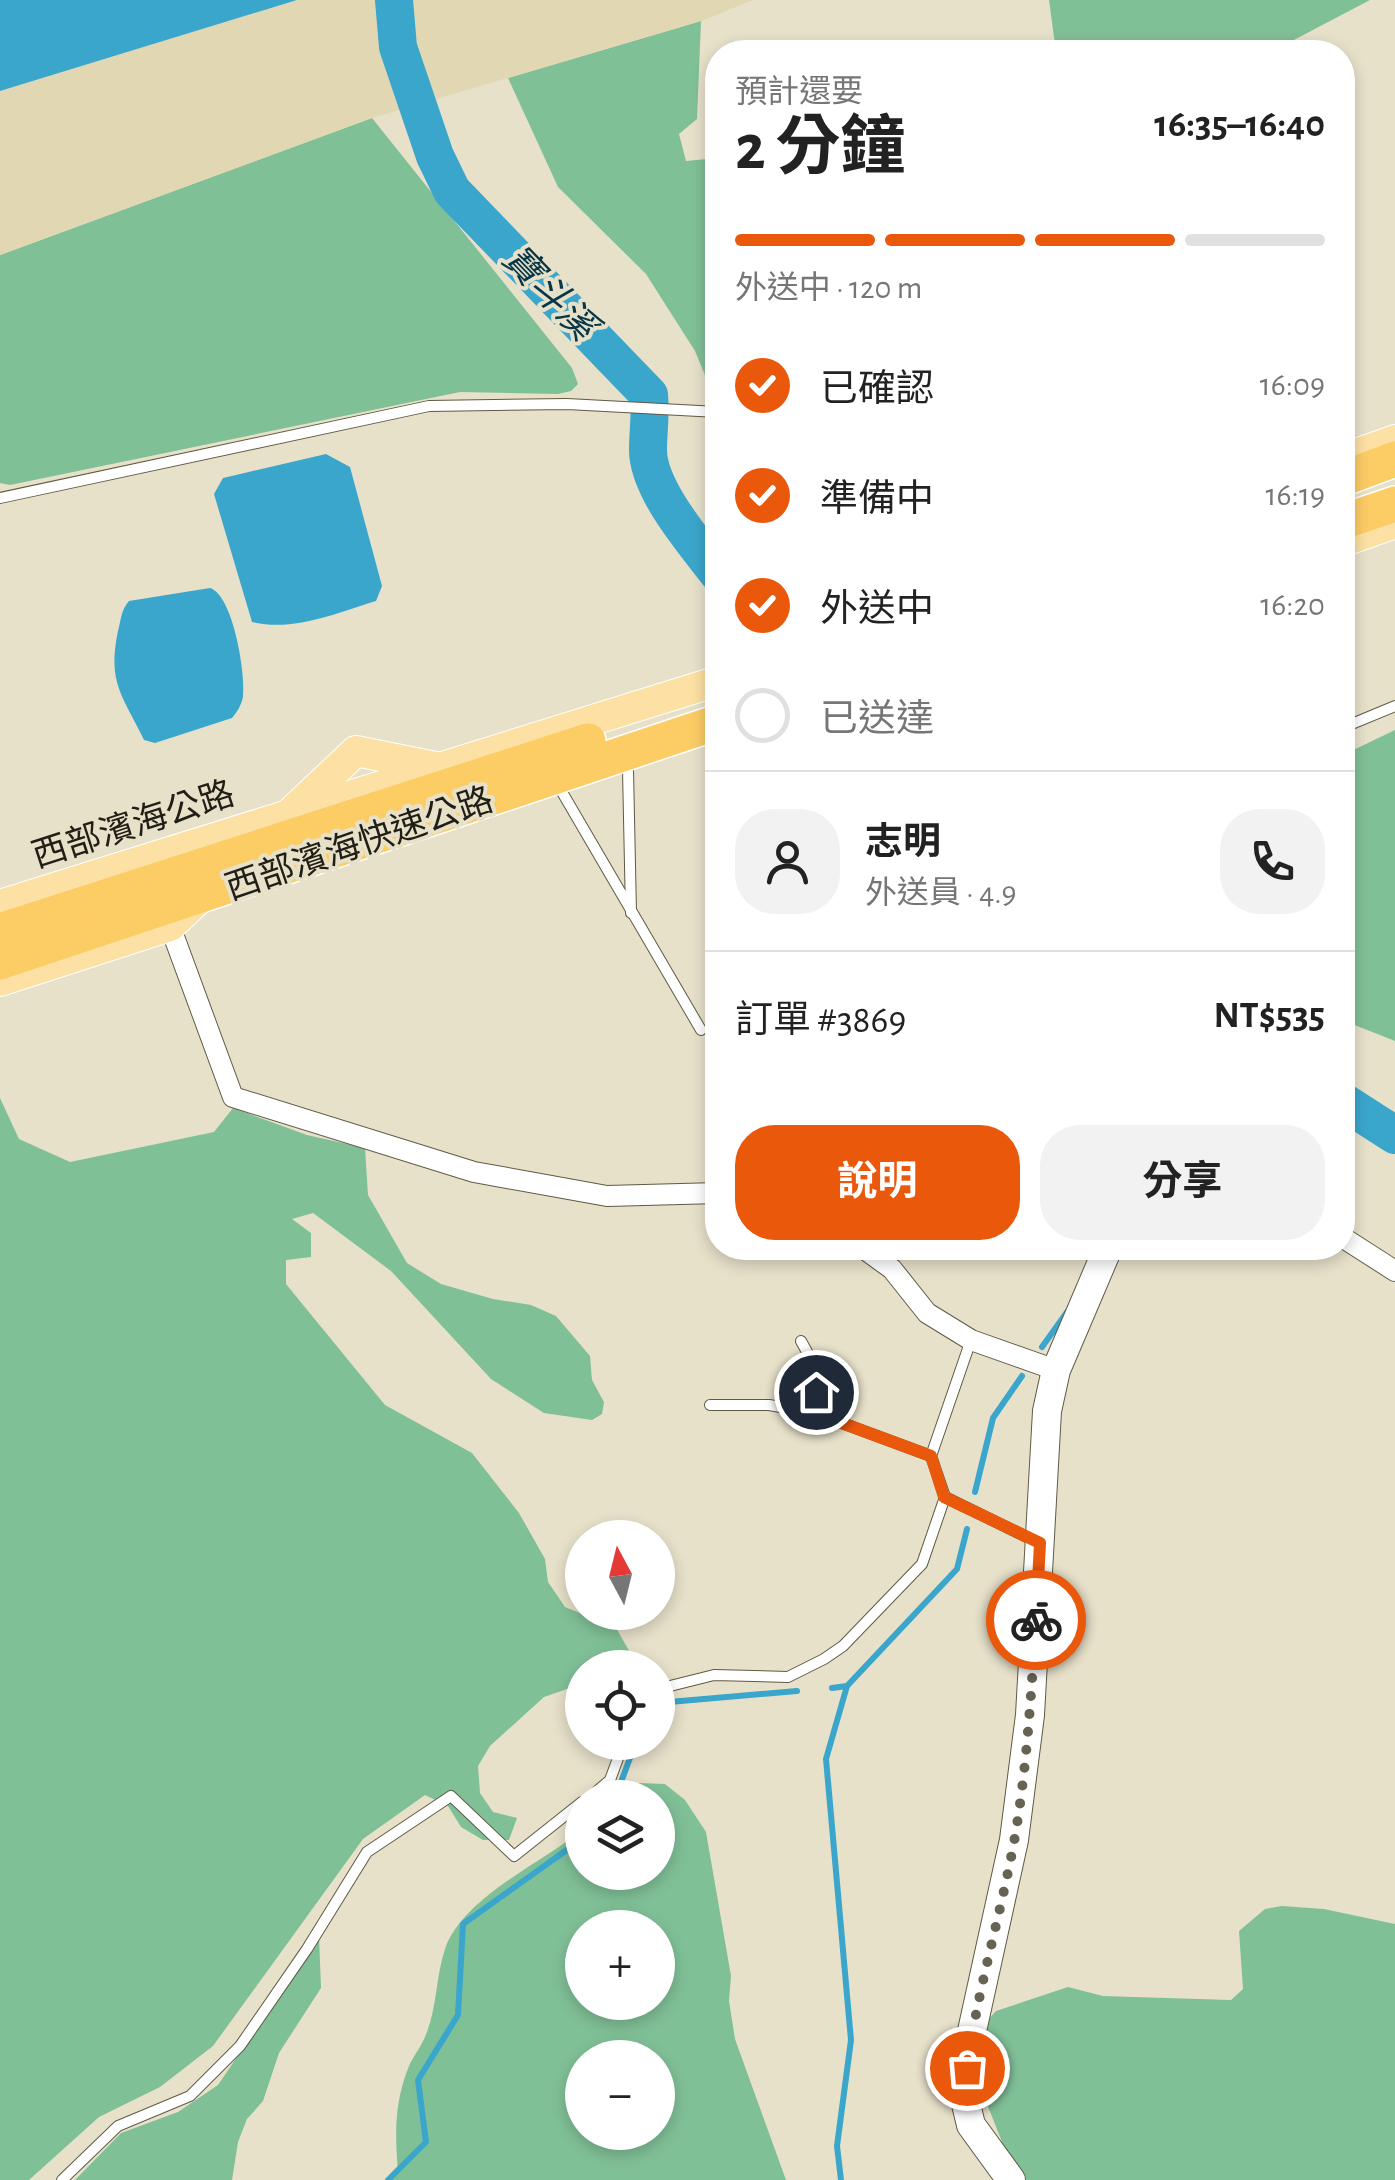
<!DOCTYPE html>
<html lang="zh-TW">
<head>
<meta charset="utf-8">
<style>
  :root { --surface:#fff; --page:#f2f2f2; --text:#222; --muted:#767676; --line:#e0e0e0; --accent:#ea580c }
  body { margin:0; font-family:"Alegreya Sans","Noto Sans TC",sans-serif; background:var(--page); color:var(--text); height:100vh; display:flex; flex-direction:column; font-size:38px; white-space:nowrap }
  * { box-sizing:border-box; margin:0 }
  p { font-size:32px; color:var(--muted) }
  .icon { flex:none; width:55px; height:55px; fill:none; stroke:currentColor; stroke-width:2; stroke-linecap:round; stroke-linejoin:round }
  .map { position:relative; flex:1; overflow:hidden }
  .sheet { position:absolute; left:705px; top:40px; width:650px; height:1220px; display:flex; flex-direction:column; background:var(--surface); border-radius:40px; box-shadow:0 5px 15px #0003 }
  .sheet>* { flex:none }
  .needle { width:65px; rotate:353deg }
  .controls { position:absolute; left:565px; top:1520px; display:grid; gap:20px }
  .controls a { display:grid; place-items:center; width:110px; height:110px; border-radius:50%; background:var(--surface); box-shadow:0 5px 15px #0003; font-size:50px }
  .pin { position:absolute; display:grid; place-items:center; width:85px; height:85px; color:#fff; margin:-42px; border:5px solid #fff; border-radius:50%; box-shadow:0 2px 10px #0007 }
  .courier { position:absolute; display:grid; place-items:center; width:100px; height:100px; margin:-50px; border:8px solid #ea580c; border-radius:50%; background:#fff; color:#222; box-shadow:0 2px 12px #0007 }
  .summary em { font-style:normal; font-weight:700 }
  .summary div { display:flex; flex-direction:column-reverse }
  .summary { display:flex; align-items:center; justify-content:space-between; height:170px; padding:0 30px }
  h1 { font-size:65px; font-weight:700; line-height:75px }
  .bar { display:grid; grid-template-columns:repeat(4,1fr); gap:15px 10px; align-content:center; height:120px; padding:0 30px }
  .bar i { height:12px; border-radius:8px; background:var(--line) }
  .bar .active { background:var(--accent) }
  .bar p { grid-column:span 4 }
  .line { display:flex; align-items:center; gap:25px; padding:0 30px; border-top:2px solid var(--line) }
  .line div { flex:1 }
  .round { display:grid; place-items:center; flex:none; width:105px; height:105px; border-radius:40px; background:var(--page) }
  ol { padding:0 30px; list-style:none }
  li { display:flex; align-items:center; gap:30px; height:110px }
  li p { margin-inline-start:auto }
  li .icon { padding:10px; border-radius:50%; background:var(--accent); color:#fff; stroke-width:4 }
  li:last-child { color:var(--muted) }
  li i { width:55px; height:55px; border:5px solid var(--line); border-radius:50% }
  .button { display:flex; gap:20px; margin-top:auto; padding:20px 30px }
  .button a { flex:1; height:115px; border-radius:40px; background:var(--accent); color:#fff; font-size:40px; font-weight:700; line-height:115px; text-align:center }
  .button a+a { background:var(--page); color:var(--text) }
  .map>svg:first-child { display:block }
  .green { fill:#80c097; fill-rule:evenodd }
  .sand { fill:#e1d8b3 }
  .water { fill:#3ba6cc }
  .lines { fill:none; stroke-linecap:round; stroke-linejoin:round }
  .stream { stroke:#3ba6cc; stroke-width:6 }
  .river { stroke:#3ba6cc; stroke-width:38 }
  .lane-casing { stroke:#5f5a46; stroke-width:12 }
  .street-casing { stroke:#5f5a46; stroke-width:22 }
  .secondary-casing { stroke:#5f5a46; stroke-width:30 }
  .primary-casing { stroke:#fff; stroke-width:32 }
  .highway-casing { stroke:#fff; stroke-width:38 }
  .lane { stroke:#fff; stroke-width:10 }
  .street { stroke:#fff; stroke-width:20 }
  .secondary { stroke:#fff; stroke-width:28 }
  .primary { stroke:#fde0a3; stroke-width:30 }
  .highway { stroke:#fccc65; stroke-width:35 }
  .done { stroke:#666254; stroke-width:10; stroke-dasharray:0 18 }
  .route { stroke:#ea580c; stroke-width:12 }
  .labels { text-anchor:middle; stroke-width:8; stroke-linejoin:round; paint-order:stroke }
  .street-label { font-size:35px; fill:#201e15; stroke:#e7e1ca }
  .water-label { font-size:38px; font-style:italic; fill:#063647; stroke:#e7e1ca }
</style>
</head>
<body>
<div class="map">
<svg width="1395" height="2180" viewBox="0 0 1395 2180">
  <rect width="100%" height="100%" fill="#e7e1ca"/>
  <g class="green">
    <polygon points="1049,0 1370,0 1271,52 1056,52"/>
    <polygon points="701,21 697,119 679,134 686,161 717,158 717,404 695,351 646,274 558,187 508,78"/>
    <polygon points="372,118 572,368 578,384 571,391 558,394 460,392 10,485 0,483 0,255"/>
    <polygon points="1395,730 1395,1041 1342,1020 1343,755"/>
    <polygon points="0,1098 19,1139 70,1162 214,1132 233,1108 307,1135 365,1148 368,1195 407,1263 441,1284 493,1299 531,1305 556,1316 590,1356 592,1380 604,1402 602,1414 592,1420 544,1413 491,1379 391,1271 313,1213 292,1219 311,1233 311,1257 286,1260 286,1284 385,1405 472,1453 519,1513 545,1559 548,1582 565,1607 616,1628 631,1654 628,1667 582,1668 582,1698 567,1689 544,1697 490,1746 478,1766 480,1793 493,1812 517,1818 509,1840 483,1840 461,1827 448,1806 425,1795 363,1839 213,2046 160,2087 99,2117 29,2180 0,2180"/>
    <path d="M639,1783L665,1784L685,1800L706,1832L731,1976L729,2001L735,2039L786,2180H391L398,2172C395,2134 394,2103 409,2066C414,2055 423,2044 427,2032C437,2006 436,1976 445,1949C463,1897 542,1863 582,1830V1872H658V1798L621,1797ZM582,1928H658V2002H582ZM582,2058H658V2132H582Z"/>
    <polygon points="1282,1906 1324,1909 1395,1924 1395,2180 1020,2180 1015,2175 976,2076 984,2024 996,2011 1068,1987 1103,1996 1231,2000 1243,1989 1239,1931 1265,1909"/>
    <polygon points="319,1936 321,1988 279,2053 263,2101 247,2119 238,2142 232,2180 75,2180 121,2133 178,2112 218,2085"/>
  </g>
  <polygon class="sand" points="297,0 753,0 701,21 372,118 0,255 0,91"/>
  <g class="water">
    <polygon points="0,0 297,0 0,91"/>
    <path d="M326,454L350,467L382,586L376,601C337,613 293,632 252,622L214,494L223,478Z"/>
    <path d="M210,588C233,595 246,674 243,697C241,706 237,712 232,718L155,743L144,740C123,696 107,683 118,631C121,620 121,610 129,601Z"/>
  </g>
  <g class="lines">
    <g class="stream">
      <polyline points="1042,1347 1067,1312"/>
      <polyline points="975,1492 993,1418 1022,1376"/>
      <polyline points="832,1688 847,1686"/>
      <polyline points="658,1703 797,1691"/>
      <polyline points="615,1798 636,1742"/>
      <polyline points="388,2180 426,2142 418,2080 458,2015 463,1924 582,1839"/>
      <polyline points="841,2180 837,2146 851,2040 826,1759 847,1686 957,1569 967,1529"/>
    </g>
    <g class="river">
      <path d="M394,0L398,47L435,156L452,191L649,395C651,414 648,431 648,450C648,489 694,542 718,573"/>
      <polyline points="1342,1101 1395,1135"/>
    </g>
    <g class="lane-casing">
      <g id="lane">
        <polyline points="0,498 429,406 567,404 718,412"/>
        <polyline points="1342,728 1395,706"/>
        <polyline points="628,770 631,913"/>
        <polyline points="562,792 701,1030"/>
        <polyline points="971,1340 931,1456 945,1497 1039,1543"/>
        <polyline points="801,1341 818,1372 815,1413 931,1456"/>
        <polyline points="710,1405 769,1405 815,1413"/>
        <polyline points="658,1692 662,1688 714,1675 788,1677 824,1659 843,1646 922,1564 945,1497"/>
        <polyline points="589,1798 610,1780 624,1742"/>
        <polyline points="62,2180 118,2126 190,2096 240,2046 307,1949 367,1852 451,1796 514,1856 582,1802"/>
      </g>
    </g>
    <g class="street-casing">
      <g id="street">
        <polyline points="170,926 233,1097 474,1172 607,1196 718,1193"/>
        <polyline points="1342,1237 1395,1271"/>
        <polyline points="863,1248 892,1269 927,1313 971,1340 1056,1370"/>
      </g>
    </g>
    <g class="secondary-casing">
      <polyline id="secondary" points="1011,2180 971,2125 965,2100 972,2031 1014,1840 1030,1715 1047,1411 1056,1370 1108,1248"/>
    </g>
    <g class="primary-casing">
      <g id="primary">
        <polyline points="1342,459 1395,440"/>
        <polyline points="1342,542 1395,523"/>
        <polyline points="252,849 356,751 485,777"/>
        <polyline points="0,905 718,681"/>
        <polyline points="0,981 170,926 204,894"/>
      </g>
    </g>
    <g class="highway-casing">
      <g id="highway">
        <polyline points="1342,479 1395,459"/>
        <polyline points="1342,522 1395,504"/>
        <polyline points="0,931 588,741"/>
        <polyline points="0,962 718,722"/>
      </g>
    </g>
    <use href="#lane" class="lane"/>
    <use href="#street" class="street"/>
    <use href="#secondary" class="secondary"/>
    <use href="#primary" class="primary"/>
    <use href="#highway" class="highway"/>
  </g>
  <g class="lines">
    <path class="done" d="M967,2068C977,1992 1000,1918 1014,1842C1027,1769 1031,1694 1036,1620"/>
    <polyline class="route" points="816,1392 815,1413 931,1456 944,1497 1040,1543 1036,1620"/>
  </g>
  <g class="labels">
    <g class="street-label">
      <text transform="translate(133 824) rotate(-18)" y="12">西部濱海公路</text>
      <text transform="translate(359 843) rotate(-19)" y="12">西部濱海快速公路</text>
    </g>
    <g class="water-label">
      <text transform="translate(550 292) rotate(46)" y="13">寶斗溪</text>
    </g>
  </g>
</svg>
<div class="controls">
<a><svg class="needle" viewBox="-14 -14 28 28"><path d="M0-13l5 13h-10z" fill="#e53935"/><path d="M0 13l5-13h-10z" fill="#767676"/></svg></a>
<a><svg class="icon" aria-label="locate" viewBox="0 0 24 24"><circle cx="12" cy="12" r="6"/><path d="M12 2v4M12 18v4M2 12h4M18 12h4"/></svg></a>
<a><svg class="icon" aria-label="layers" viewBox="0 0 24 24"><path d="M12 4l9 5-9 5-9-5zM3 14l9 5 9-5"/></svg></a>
<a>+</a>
<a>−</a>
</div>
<div class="pin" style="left:967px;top:2068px;background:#ea580c"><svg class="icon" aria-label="bag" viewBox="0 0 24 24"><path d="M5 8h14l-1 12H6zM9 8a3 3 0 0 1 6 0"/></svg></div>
<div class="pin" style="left:816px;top:1392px;background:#1f2937"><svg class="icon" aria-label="home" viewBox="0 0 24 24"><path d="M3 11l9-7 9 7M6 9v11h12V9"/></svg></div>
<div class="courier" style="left:1036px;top:1620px"><svg class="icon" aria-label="bike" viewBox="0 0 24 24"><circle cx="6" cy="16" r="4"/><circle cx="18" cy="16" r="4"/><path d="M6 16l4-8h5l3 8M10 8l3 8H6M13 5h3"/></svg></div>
<section class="sheet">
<div class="summary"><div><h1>2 分鐘</h1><p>預計還要</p></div><em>16:35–16:40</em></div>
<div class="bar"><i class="active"></i><i class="active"></i><i class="active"></i><i></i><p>外送中 · 120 m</p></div>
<ol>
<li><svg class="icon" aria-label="check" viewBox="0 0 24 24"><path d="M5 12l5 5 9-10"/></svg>已確認<p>16:09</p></li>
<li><svg class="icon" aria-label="check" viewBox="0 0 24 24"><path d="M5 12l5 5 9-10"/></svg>準備中<p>16:19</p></li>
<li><svg class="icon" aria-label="check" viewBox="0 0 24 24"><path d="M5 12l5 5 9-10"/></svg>外送中<p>16:20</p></li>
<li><i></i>已送達</li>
</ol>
<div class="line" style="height:180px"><a class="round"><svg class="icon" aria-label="person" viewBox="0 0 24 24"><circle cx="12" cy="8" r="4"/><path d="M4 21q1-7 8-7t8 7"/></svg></a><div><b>志明</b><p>外送員 · 4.9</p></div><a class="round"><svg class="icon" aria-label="phone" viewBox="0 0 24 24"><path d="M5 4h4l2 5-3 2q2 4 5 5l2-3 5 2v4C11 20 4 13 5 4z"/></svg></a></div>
<div class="line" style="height:130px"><div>訂單 #3869</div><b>NT$535</b></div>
<div class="button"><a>說明</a><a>分享</a></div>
</section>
</div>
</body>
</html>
